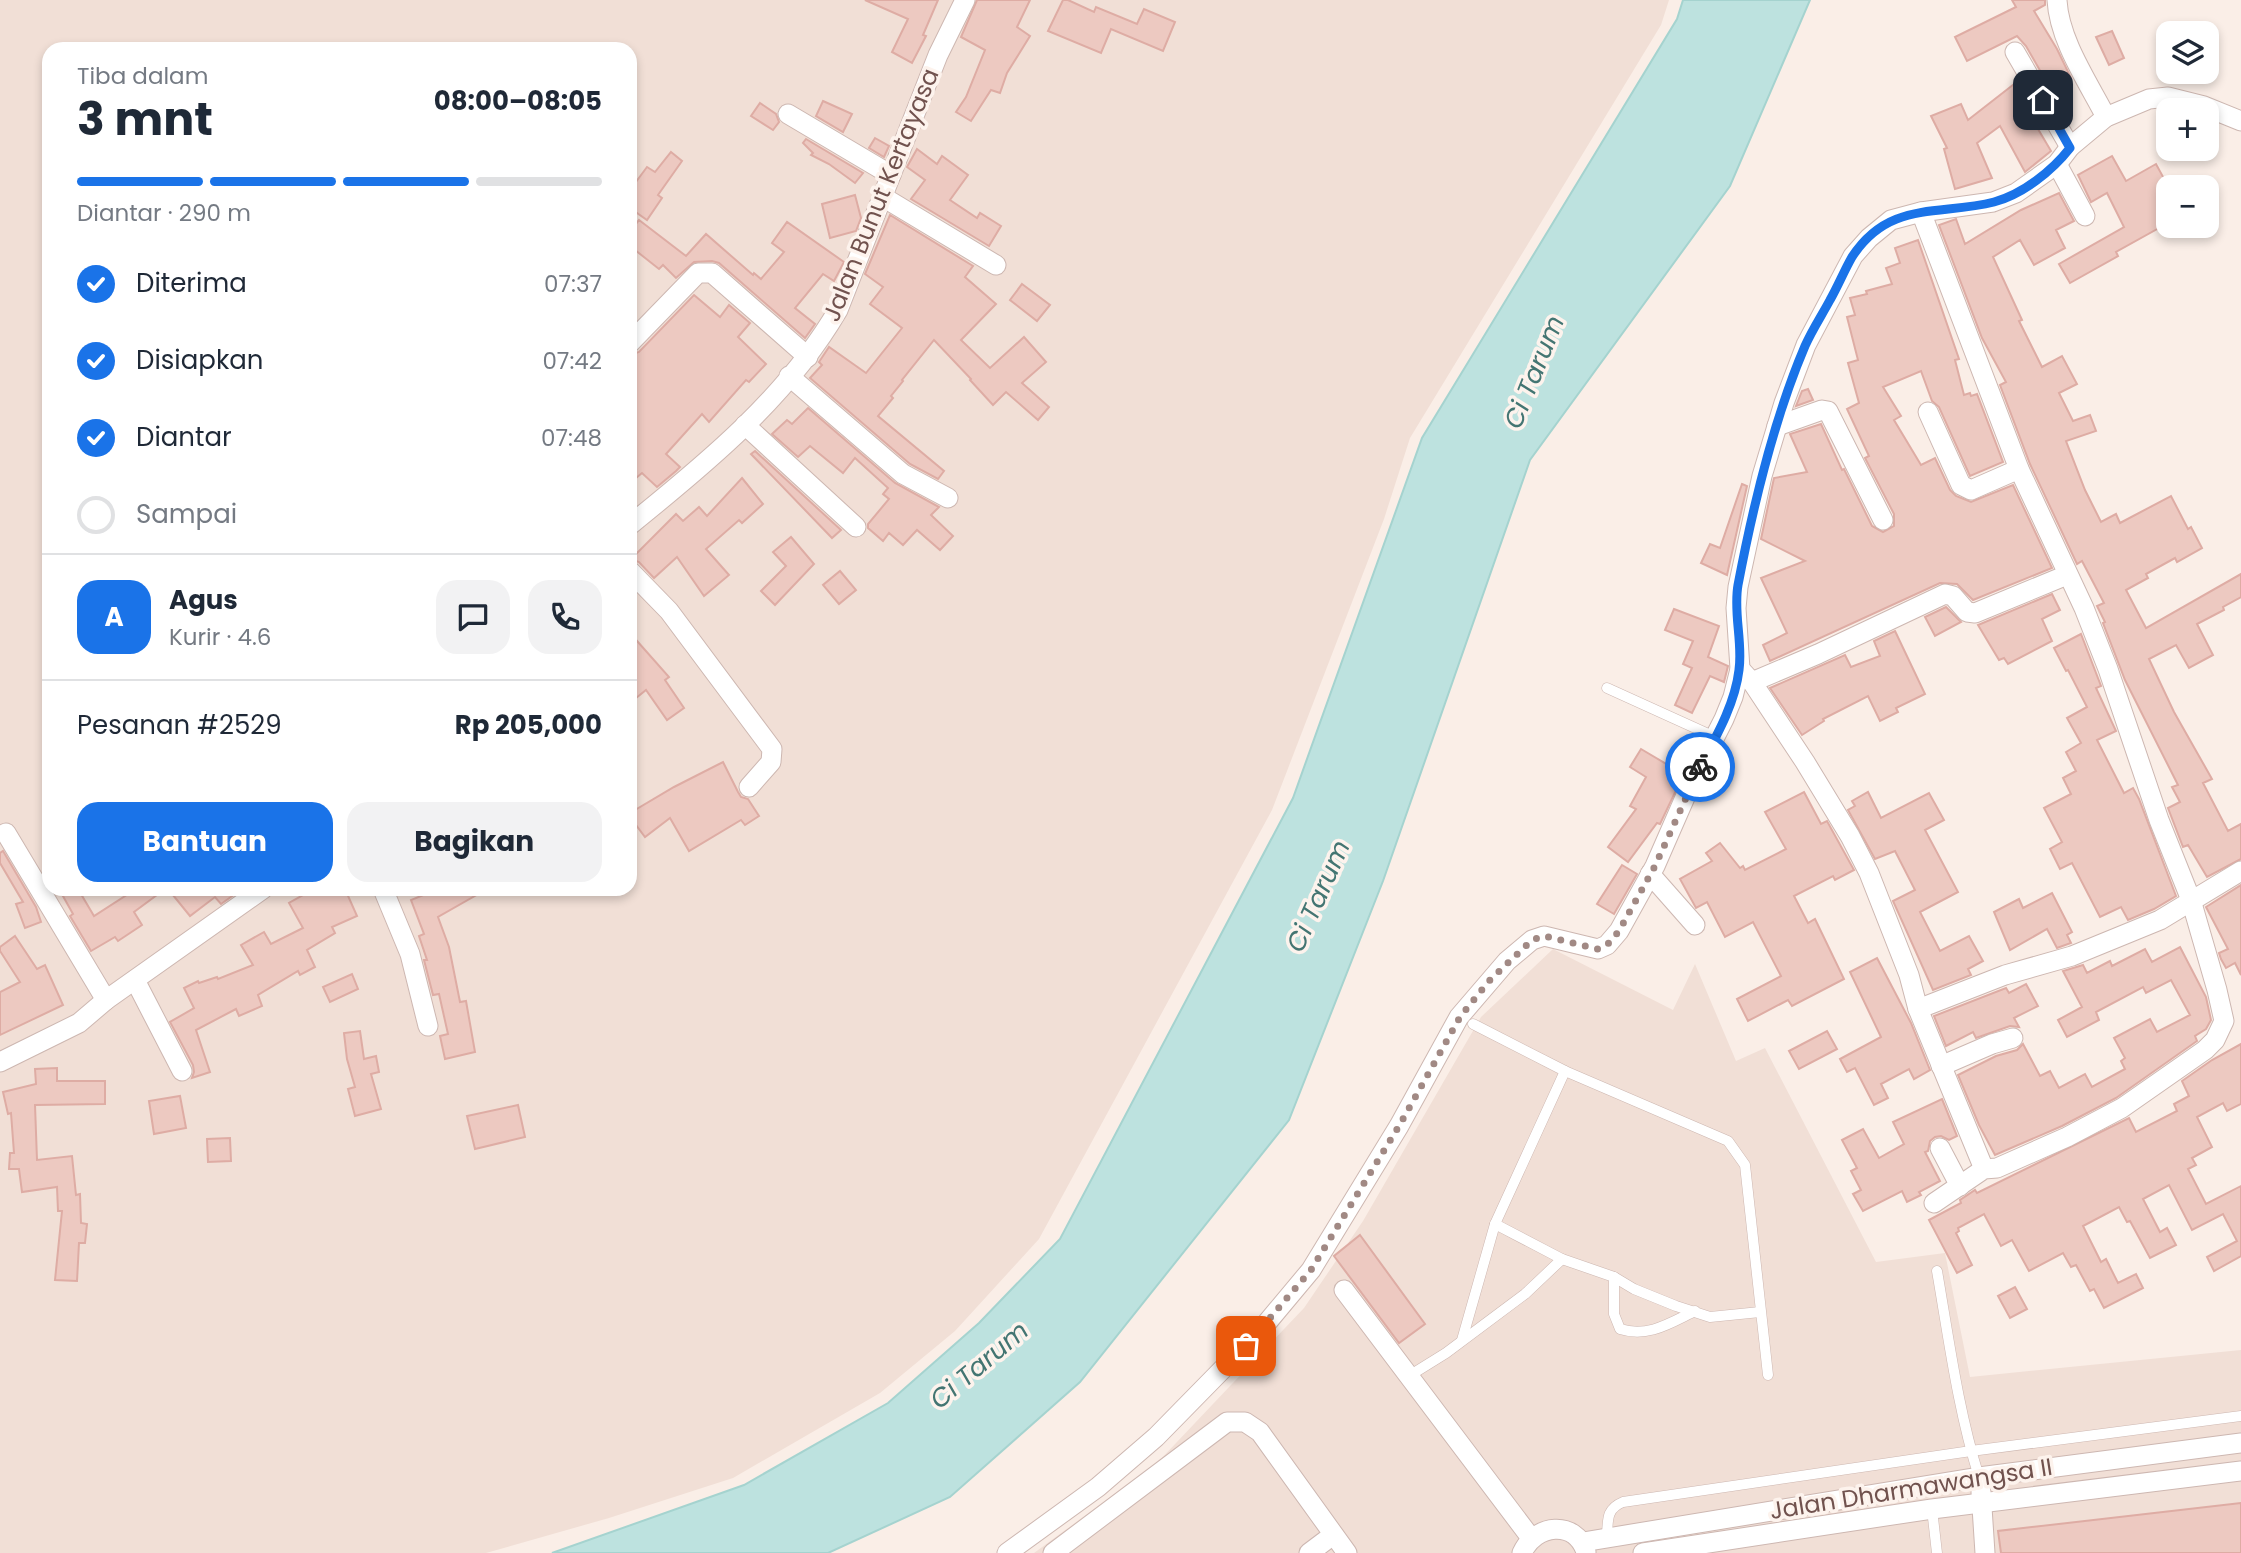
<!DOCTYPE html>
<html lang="id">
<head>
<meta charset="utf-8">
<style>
  :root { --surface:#fff; --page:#f2f2f3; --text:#1f2937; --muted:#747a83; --line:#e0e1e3; --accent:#1a73e8 }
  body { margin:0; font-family:Poppins,sans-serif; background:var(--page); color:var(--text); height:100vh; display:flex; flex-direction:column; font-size:26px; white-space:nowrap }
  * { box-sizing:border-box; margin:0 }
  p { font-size:23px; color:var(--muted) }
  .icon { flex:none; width:38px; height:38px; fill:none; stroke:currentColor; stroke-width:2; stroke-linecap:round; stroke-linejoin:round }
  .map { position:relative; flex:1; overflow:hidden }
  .side { position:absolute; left:42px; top:42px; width:595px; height:854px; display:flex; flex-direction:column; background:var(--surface); border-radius:21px; box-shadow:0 4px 10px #0003 }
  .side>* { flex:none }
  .controls { position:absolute; left:2156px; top:21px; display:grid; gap:14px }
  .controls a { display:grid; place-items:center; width:63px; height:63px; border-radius:14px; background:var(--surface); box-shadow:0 4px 10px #0003; font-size:35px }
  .pin { position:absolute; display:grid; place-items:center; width:60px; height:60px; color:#fff; margin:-30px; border-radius:14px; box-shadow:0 4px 10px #0006 }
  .courier { position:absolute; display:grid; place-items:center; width:70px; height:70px; margin:-35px; border:5px solid #1a73e8; border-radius:50%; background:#fff; color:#222; box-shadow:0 2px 9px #0007 }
  .overview em { font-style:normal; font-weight:700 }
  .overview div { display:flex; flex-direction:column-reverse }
  .overview { display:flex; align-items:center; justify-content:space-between; height:119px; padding:0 35px }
  h1 { font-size:46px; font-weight:700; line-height:52px }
  .bar { display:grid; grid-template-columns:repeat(4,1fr); gap:10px 7px; align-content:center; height:84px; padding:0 35px }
  .bar i { height:9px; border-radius:5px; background:var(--line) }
  .bar .active { background:var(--accent) }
  .bar p { grid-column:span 4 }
  .line { display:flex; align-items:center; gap:18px; padding:0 35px; border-top:2px solid var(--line) }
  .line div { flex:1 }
  .round { display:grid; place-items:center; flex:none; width:74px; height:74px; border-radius:21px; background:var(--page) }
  ol { padding:0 35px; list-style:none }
  li { display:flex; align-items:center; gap:21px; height:77px }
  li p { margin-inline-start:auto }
  li .icon { padding:7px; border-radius:50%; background:var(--accent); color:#fff; stroke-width:4 }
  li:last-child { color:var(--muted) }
  li i { width:38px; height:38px; border:4px solid var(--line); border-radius:50% }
  .button { display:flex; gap:14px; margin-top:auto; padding:14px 35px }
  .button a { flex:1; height:80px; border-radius:21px; background:var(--accent); color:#fff; font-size:28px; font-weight:700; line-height:80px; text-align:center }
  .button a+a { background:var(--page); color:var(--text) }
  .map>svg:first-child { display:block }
  .residential { fill:#f1dfd6; fill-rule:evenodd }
  .water { fill:#bde2df; stroke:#a5d3cf; stroke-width:2 }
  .building { fill:#edc9c1; stroke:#deaca4; stroke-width:2 }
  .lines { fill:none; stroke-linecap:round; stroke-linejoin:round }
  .lane-casing { stroke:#cdb7b1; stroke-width:11 }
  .street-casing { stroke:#cdb7b1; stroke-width:21 }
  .lane { stroke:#fff; stroke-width:10 }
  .street { stroke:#fff; stroke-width:19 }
  .done { stroke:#a18984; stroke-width:7; stroke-dasharray:0 12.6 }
  .route { stroke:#1a73e8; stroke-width:9 }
  .labels { text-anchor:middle; stroke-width:7; stroke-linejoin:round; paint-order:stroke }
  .street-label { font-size:24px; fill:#71524e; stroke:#fdf3ed }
  .water-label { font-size:26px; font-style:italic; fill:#437572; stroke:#fdf3ed }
</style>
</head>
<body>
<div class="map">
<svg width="2241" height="1553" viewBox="0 0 2241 1553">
  <rect width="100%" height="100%" fill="#faeee7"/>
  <g class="residential">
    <path d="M0,0H1669L1661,25L1410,438L1384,519L1272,810L1039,1239L955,1331L880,1393L733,1478L609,1518L486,1553H0ZM49,49H630V889H49Z"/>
    <polygon points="1553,949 1673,1010 1695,964 1736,1061 1765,1048 1876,1262 1945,1253 1970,1377 2241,1350 2241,1553 1034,1553 1158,1462 1304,1308 1363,1221 1481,1017"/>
  </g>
  <polygon class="water" points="1683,0 1810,0 1730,186 1530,460 1383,881 1289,1120 1080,1382 950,1497 828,1553 552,1553 744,1485 888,1403 979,1323 1060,1239 1293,798 1422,438 1677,19"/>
  <g class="building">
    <polygon points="865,0 938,0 923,35 926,36 912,63 892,52 908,19"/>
    <polygon points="977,0 1030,0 1017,27 1030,36 1007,73 1000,93 991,90 971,121 956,112 966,97 985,50 961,37"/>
    <polygon points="1063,0 1068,0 1094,12 1096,7 1137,24 1144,9 1175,22 1163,51 1111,29 1101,53 1048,31"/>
    <polygon points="2012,0 2045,0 2045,5 2034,11 2057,49 2071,78 2050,88 2026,46 2017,36 1967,61 1955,37 2016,7"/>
    <polygon points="2112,31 2124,58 2109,65 2096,37"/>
    <polygon points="2018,81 2043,125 2038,129 2051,151 2025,172 2000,126 1977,143 1992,178 1955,189 1944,149 1947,148 1931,116 1961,104 1968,120"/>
    <polygon points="823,101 852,114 843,132 816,116"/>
    <polygon points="760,103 776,114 779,122 773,130 751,116"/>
    <polygon points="875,138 889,146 884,157 869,148"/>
    <polygon points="806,139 863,173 855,183 829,164 811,155 813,153 803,143"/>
    <polygon points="917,149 937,164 942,156 968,175 950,200 977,218 980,213 1001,226 989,246 911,199 925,180 907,167"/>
    <polygon points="671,152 682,161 658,195 662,198 647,220 630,208 630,190 647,167 655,172"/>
    <polygon points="2112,156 2126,181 2156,164 2168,186 2168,223 2116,252 2118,256 2070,283 2059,264 2124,227 2107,193 2091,202 2078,175"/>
    <polygon points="2059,193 2074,221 2056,230 2065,248 2034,265 2020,240 1993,257 2022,320 2019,321 2042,367 2062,356 2077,384 2059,393 2073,421 2090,415 2096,431 2066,441 2085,490 2101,522 2116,514 2120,523 2171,496 2188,529 2191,527 2202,548 2177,562 2175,558 2146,574 2148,578 2126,590 2146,628 2241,574 2241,597 2223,607 2224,610 2197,624 2213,655 2189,668 2176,645 2149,659 2174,712 2212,779 2203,783 2228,831 2241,824 2241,859 2207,877 2188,845 2183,847 2168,808 2180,802 2172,787 2178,785 2125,680 2103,623 2105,622 2097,606 2104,603 2082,561 2077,564 2030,464 2000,385 2006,382 1982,338 1939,225 1956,219 1965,244 2021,210"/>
    <polygon points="855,195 861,218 856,231 830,238 822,204"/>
    <polygon points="890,215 973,266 965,277 996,304 961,340 990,368 1024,337 1046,362 1022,383 1049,407 1038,420 1006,392 993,405 970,380 971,379 934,340 902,380 903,381 891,396 893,398 878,416 944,471 938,479 910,464 810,378 822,365 819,362 829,347 866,373 902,328 870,304 883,287 865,274"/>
    <polygon points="639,220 686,256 706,234 753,275 754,273 761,279 784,252 772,243 787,222 844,262 834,281 823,274 795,308 815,324 805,338 719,263 712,261 694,262 676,278 663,265 659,269 630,246 630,231"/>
    <polygon points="1918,240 1959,359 1955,360 1964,395 1970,393 1971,396 1977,394 2003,462 1970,476 1939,407 1932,401 1921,371 1883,387 1901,416 1894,420 1921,465 1935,458 1950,490 1956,496 1971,502 2013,485 2052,568 1973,600 1957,584 1940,583 1770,661 1763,645 1787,633 1761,578 1805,561 1761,539 1774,478 1807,472 1790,434 1821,424 1842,470 1844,469 1872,526 1883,532 1894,526 1894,514 1865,458 1869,456 1847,409 1859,403 1848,363 1858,360 1847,317 1855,315 1850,298 1867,294 1866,291 1892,284 1886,268 1900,263 1895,248"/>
    <polygon points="1022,284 1050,305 1037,321 1010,300"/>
    <polygon points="694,295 720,317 729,305 750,323 738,337 766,364 749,382 746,380 709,422 702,414 666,454 680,467 676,471 657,487 642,473 630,483 630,355 639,352"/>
    <polygon points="1808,389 1813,400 1796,406 1802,391"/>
    <polygon points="808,408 895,483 939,507 931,515 953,536 940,550 917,530 903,545 889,533 883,541 868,528 868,524 889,499 883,494 888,488 855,458 843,473 810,446 798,457 772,434 787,420 792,424"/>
    <polygon points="755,451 841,530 832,538 751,454"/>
    <polygon points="742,478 763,504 742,523 739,520 706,549 729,575 704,596 677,557 654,578 639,562 631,559 676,514 683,521 699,507 707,516"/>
    <polygon points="1742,484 1747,486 1727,575 1701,563 1710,544 1720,548"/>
    <polygon points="791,537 814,564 775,605 761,591 786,566 773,552"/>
    <polygon points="840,571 856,590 839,604 823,585"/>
    <polygon points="2052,594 2060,610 2042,619 2052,641 2008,664 2004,658 1999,660 1978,625"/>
    <polygon points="1946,607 1961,622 1935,636 1925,617"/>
    <polygon points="1674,609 1719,626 1708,657 1728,666 1724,682 1710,676 1692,713 1675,705 1692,668 1683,664 1693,641 1665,630"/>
    <polygon points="1895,631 1925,694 1896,708 1898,712 1880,721 1868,696 1823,719 1824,721 1802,735 1770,688 1845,655 1851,667 1880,656 1874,641"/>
    <polygon points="630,633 669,677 665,680 684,708 667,720 646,690 630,703"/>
    <polygon points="2081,634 2101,686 2096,688 2116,731 2097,740 2124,793 2133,788 2139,799 2176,896 2154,909 2128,920 2121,907 2100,917 2072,863 2060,869 2050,849 2062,842 2044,808 2071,794 2063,778 2076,771 2066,752 2081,743 2067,718 2087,707 2068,670 2066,671 2054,648"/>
    <polygon points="1687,737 1698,744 1660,824 1657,823 1628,862 1608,847 1636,809 1630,806 1646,777 1630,767 1641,749 1668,765"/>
    <polygon points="723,762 738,792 741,797 748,799 759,816 745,825 741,820 689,851 670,818 645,837 630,817 630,813 674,787"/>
    <polygon points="1804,792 1821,824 1827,821 1854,870 1835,880 1833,876 1794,896 1808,923 1815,919 1844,979 1792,1006 1788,1000 1748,1021 1737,999 1781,976 1753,922 1725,937 1707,902 1696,908 1680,879 1712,861 1706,853 1720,843 1740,868 1743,866 1745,870 1786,849 1765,812"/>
    <polygon points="1868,792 1881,818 1929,793 1944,820 1925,830 1958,892 1920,912 1940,951 1969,936 1983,961 1968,969 1971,975 1933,990 1893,901 1915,890 1895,851 1875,859 1848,810 1855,806 1852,801"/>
    <polygon points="3,851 36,907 41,922 25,928 16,904 23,902 0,863 0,853"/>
    <polygon points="1622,865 1637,874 1614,914 1597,904"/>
    <polygon points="2241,885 2241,975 2235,963 2226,968 2221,959 2219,953 2228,949 2206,907"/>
    <polygon points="59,889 78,889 94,916 136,889 165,889 134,912 142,925 118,941 115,937 91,951 70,916 73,914"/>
    <polygon points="168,889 242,889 221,904 215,897 190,916"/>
    <polygon points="314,889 345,889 357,916 332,927 335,933 307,950 315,967 300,975 298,971 258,995 262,1006 239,1016 236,1009 196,1030 210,1072 192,1078 194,1072 193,1065 170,1022 194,1008 184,988 198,981 199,983 217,977 218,979 253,965 241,945 264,932 271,944 303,928 289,903"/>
    <polygon points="438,889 487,889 438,917 449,947 460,1002 466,1001 475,1052 445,1059 440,1036 448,1034 439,994 433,995 424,960 427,960 419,936 424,934 411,900"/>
    <polygon points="2052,893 2072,932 2067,935 2071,943 2057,948 2047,929 2010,950 1994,912 2019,899 2023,908"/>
    <polygon points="15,936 37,969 45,965 63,1005 0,1035 0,992 20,982 0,951 0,947"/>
    <polygon points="2180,947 2206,997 2211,1020 2206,1029 2195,1036 2197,1041 2116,1098 2062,1126 1995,1155 1979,1125 1958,1075 1996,1056 2017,1050 2023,1044 2040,1076 2050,1071 2059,1088 2085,1074 2092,1087 2125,1069 2121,1061 2125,1058 2114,1038 2150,1019 2157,1032 2190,1015 2171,980 2146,993 2143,987 2096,1012 2099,1020 2067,1037 2058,1020 2082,1007 2063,971 2083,965 2087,973 2110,961 2112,966 2145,949 2152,962"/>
    <polygon points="1877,958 1911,1023 1930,1070 1914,1079 1909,1069 1881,1084 1888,1098 1874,1105 1855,1068 1847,1072 1840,1059 1881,1037 1850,972"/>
    <polygon points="352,974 358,989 330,1002 323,987"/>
    <polygon points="2026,984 2038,1006 2014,1018 2019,1027 2010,1026 1976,1038 1973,1032 1946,1046 1934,1016 2006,988 2009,993"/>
    <polygon points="360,1031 364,1059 376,1056 379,1072 371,1074 381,1109 355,1116 348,1089 355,1087 347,1059 344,1033"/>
    <polygon points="1827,1031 1837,1049 1799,1069 1789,1051"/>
    <polygon points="2241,1044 2241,1104 2227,1111 2223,1103 2197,1117 2212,1147 2192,1158 2196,1165 2188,1169 2206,1204 2241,1186 2241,1256 2214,1271 2207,1257 2237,1241 2223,1214 2192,1230 2169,1185 2143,1199 2160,1232 2167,1228 2176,1245 2150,1258 2130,1221 2127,1222 2119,1207 2083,1226 2101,1262 2106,1259 2118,1283 2136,1274 2143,1288 2104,1308 2094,1289 2090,1291 2076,1265 2071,1267 2063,1253 2029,1271 2012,1240 2001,1246 1984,1214 1958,1228 1959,1231 1956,1233 1972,1265 1957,1273 1929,1220 1961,1203 1960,1200 1975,1190 1977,1193 2129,1118 2136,1132 2177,1111 2174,1104 2189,1096 2182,1081 2212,1060"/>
    <polygon points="57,1068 57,1081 105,1081 105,1104 35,1105 37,1160 72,1156 76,1195 80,1194 81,1223 87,1224 85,1243 79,1243 77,1281 55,1280 62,1211 58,1211 57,1187 22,1192 19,1169 9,1169 10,1153 14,1153 11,1113 8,1114 3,1092 36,1084 35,1069"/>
    <polygon points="180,1096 186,1128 154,1134 149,1101"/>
    <polygon points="1942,1099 1957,1136 1949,1140 1941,1136 1935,1137 1930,1141 1928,1151 1925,1152 1940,1181 1919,1192 1921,1195 1907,1202 1902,1191 1863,1211 1853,1194 1861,1190 1851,1171 1857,1168 1842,1140 1863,1129 1879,1158 1904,1144 1893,1122"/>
    <polygon points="518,1105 525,1137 475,1149 467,1116"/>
    <polygon points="230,1138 231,1161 208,1162 207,1139"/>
    <polygon points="1360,1235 1425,1324 1399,1343 1334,1256"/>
    <polygon points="2015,1287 2027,1309 2010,1318 1998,1296"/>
    <polygon points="2241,1503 2241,1553 2001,1553 1998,1531"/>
  </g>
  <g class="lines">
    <g class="lane-casing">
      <g id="lane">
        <polyline points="1607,688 1715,737"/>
        <polyline points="1473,1024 1565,1071 1728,1141 1745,1165 1768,1375"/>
        <polyline points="1495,1224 1562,1259 1614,1277 1634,1289 1676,1306 1710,1317 1760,1312"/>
        <path d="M1937,1271C1949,1340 1958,1410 1979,1477"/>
        <path d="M1614,1277V1314L1620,1329C1648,1338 1670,1323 1695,1311"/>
        <polyline points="1462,1340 1495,1224 1565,1071"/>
        <polyline points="1409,1376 1446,1353 1525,1294 1562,1259"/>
        <polyline points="1932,1509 1937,1553"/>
        <path d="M1607,1536C1608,1520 1606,1509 1623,1502L1971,1451L2241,1416"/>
      </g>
    </g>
    <g class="street-casing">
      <g id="street">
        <path d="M2057,0C2059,40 2088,82 2106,117"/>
        <polyline points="2015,52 2070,147"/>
        <polyline points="788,114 891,175"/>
        <polyline points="2057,164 2085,216"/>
        <polyline points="883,197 996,265"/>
        <polyline points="1921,212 2019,469 2084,608 2108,669 2159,820 2191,900 2217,990 2224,1021 2215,1040 2205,1050 2122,1108 2067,1137 1997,1168 1984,1169 1934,1203"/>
        <polyline points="630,343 698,273 712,273 808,357"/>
        <polyline points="789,376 903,474 948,498"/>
        <polyline points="1928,412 1961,485 1971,490 2019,469"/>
        <polyline points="745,425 856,527"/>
        <polyline points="1777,426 1822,410 1828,411 1883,520"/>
        <path d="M630,525C707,463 788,396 838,310L938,55L965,0"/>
        <polyline points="630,571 669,611 772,749 771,762 749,787"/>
        <polyline points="1740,669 1752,682 1805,762 1850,836 1869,873 1909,975 1918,1009 1984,1169"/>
        <polyline points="1752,682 1818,654 1945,594 1953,596 1967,612 1975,613 2067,575"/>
        <polyline points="6,833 106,1000"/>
        <polyline points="1650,874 1695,925"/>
        <polyline points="383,889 410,954 428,1026"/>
        <polyline points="135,980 182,1071"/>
        <polyline points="1918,1009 2005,975 2072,956 2160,920 2241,871"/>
        <polyline points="0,1062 79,1023 106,1000 263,889"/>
        <polyline points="1941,1066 1992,1044 2013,1038"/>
        <polyline points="1940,1148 1960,1186"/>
        <polyline points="1344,1290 1531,1538"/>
        <polyline points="1981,1492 1985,1553"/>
        <polyline points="1583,1542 1979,1477 2241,1443"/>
        <polyline points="1007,1553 1098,1487 1156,1437 1260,1331 1311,1270 1399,1126 1459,1017 1507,961 1532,940 1544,936 1598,949 1607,945 1619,931 1655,866 1690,786 1724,719 1733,697 1740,669 1736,608 1738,587 1762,476 1784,403 1806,345 1853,256 1869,238 1891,220 1921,212 1993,202 2016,193 2057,164 2070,147 2106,117 2149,99 2168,97 2204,106 2241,121"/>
        <polyline points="1053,1553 1227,1422 1245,1422 1260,1432 1347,1553"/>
        <polyline points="1309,1553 1333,1535"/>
        <path d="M1522,1553C1535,1524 1575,1519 1586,1552"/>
        <polyline points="1643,1553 1932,1509 2241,1471"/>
      </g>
    </g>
    <use href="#lane" class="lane"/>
    <use href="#street" class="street"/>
  </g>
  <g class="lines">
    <polyline class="done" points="1246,1346 1311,1270 1399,1126 1460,1017 1489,981 1532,940 1544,936 1598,949 1607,945 1619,931 1655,866 1700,767"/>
    <path class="route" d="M1700,767C1716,737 1735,704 1739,670C1743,642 1733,613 1738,585C1753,506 1773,421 1805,346C1812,330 1822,315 1830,300C1838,286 1844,271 1852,257C1889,200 1939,216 1994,202C2023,194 2052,171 2070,148L2043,100"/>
  </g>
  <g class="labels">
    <g class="street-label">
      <text transform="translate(881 195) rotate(-68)" y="8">Jalan Bunut Kertayasa</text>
      <text transform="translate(1911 1489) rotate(-9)" y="8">Jalan Dharmawangsa II</text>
    </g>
    <g class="water-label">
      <text transform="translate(1534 372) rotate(-68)" y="9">Ci Tarum</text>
      <text transform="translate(1318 896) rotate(-66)" y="9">Ci Tarum</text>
      <text transform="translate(979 1365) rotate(-40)" y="9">Ci Tarum</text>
    </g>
  </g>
</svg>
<div class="controls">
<a><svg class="icon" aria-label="layers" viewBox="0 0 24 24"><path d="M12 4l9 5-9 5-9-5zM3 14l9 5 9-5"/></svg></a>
<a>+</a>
<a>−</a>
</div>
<div class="pin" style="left:1246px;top:1346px;background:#ea580c"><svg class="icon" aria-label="bag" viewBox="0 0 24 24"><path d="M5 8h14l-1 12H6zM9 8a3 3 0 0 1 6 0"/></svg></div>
<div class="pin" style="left:2043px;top:100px;background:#1f2937"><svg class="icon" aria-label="home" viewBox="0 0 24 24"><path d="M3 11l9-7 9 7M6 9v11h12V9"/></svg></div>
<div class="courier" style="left:1700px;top:767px"><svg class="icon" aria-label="bike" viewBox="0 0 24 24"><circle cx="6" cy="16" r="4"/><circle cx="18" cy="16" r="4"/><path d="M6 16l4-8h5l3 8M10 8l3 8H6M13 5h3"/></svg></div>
<section class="side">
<div class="overview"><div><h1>3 mnt</h1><p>Tiba dalam</p></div><em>08:00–08:05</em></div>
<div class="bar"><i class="active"></i><i class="active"></i><i class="active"></i><i></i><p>Diantar · 290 m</p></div>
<ol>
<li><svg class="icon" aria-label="check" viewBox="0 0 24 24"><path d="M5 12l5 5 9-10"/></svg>Diterima<p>07:37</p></li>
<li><svg class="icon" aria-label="check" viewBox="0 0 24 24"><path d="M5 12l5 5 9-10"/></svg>Disiapkan<p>07:42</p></li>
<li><svg class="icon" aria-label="check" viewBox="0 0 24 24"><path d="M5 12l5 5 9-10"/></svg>Diantar<p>07:48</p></li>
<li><i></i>Sampai</li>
</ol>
<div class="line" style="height:126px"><b class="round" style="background:var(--accent);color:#fff">A</b><div><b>Agus</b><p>Kurir · 4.6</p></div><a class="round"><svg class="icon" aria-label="chat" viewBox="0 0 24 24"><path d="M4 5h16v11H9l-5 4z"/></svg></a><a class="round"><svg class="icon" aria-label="phone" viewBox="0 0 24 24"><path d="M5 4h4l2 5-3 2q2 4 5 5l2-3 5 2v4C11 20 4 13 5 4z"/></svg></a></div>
<div class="line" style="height:91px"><div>Pesanan #2529</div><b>Rp 205,000</b></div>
<div class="button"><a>Bantuan</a><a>Bagikan</a></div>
</section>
</div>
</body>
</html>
